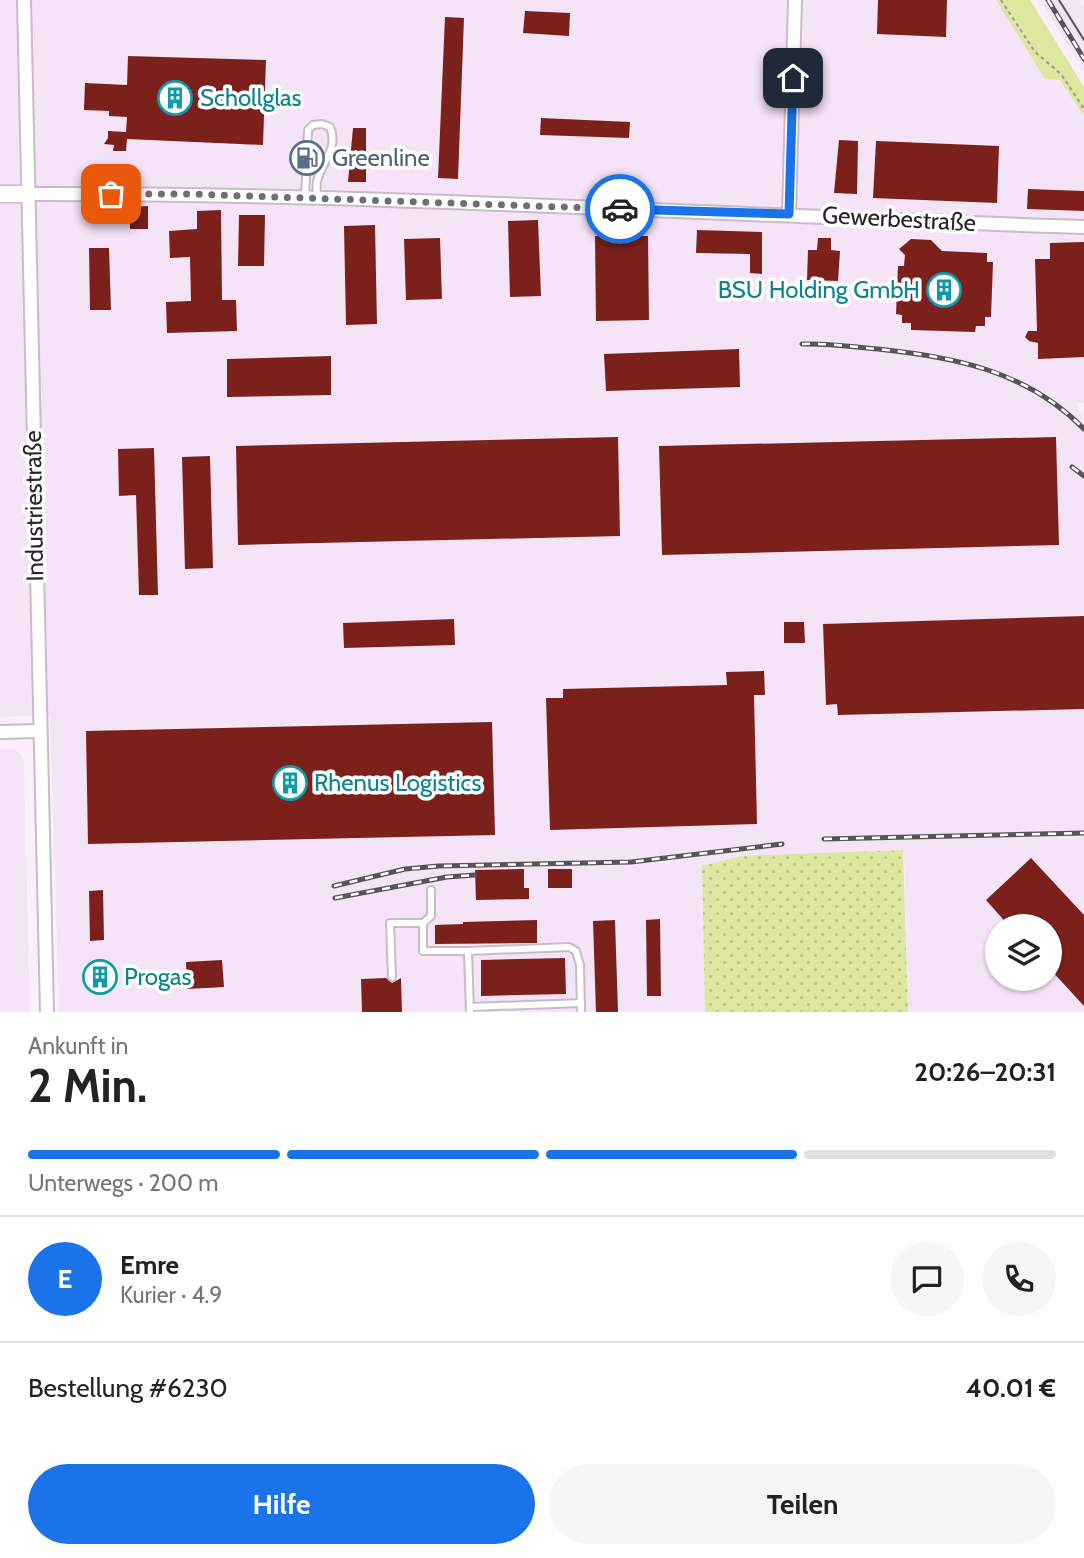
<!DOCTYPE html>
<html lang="de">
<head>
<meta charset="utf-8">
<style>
  :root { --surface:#fff; --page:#f6f6f6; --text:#222; --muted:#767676; --line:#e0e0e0; --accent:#1a73e8 }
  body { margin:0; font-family:Cabin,sans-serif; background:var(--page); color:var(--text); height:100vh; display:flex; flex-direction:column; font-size:26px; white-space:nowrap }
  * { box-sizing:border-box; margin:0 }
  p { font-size:23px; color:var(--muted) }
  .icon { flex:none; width:38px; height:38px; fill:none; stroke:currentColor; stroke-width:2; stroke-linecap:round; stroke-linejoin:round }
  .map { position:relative; height:1012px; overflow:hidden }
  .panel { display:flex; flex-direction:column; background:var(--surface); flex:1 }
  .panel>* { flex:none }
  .tools { position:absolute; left:985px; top:914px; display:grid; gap:14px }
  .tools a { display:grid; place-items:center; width:77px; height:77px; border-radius:50%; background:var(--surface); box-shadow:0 2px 5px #0004; font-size:35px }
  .pin { position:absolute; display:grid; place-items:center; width:60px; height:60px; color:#fff; margin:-30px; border-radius:14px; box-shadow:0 4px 10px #0006 }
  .courier { position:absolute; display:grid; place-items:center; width:70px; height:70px; margin:-35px; border:5px solid #1a73e8; border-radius:50%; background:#fff; color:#222; box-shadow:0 2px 9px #0007 }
  .head em { font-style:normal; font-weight:700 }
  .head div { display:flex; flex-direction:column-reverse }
  .head { display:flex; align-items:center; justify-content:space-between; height:119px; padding:0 28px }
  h1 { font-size:46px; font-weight:700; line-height:52px }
  .bar { display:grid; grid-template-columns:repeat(4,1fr); gap:10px 7px; align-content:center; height:84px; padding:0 28px }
  .bar i { height:9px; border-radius:5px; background:var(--line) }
  .bar .on { background:var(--accent) }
  .bar p { grid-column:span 4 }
  .line { display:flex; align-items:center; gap:18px; padding:0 28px; border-top:2px solid var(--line) }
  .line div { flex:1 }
  .round { display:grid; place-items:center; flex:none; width:74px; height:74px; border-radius:37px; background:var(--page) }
  .primary-button { display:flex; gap:14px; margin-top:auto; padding:14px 28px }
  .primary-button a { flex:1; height:80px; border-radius:42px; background:var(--accent); color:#fff; font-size:28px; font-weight:700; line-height:80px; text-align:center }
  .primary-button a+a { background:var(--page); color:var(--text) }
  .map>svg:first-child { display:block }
  .built { fill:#f5e3f7; fill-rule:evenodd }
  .grass { fill:url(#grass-dots) }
  .green { fill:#dde79f }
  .building { fill:#7b201b }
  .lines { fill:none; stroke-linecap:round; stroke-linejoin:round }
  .service-casing { stroke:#c8bcc9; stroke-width:10 }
  .minor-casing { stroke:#c8bcc9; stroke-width:16 }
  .tertiary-casing { stroke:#c8bcc9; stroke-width:19 }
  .path { stroke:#9f96a0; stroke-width:2; stroke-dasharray:3.5 3.5; stroke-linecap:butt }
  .service { stroke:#fff; stroke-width:6 }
  .minor { stroke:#fff; stroke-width:12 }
  .tertiary { stroke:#fff; stroke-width:16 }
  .tram { stroke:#595259; stroke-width:2 }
  .rail-casing { stroke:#595259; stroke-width:5 }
  .rail { stroke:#fff; stroke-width:2.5; stroke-dasharray:8; stroke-linecap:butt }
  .done { stroke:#736c74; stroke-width:7; stroke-dasharray:0 12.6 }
  .route { stroke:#1a73e8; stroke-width:9 }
  .labels { text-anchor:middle; stroke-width:7; stroke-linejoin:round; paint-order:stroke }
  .culture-label { font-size:24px; fill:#0d838f; stroke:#fff; text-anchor:start }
  .service-label { font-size:24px; fill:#4e5e75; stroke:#fff; text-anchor:start }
  .street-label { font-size:24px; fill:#2a252a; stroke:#fff }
</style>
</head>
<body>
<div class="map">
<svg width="1084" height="1012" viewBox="0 0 1084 1012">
  <defs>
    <pattern id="grass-dots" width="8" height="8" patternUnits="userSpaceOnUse" patternTransform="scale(1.75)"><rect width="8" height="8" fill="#dde79f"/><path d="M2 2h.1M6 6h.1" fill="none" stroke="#bec689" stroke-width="1.8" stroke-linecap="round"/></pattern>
  </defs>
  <rect width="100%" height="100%" fill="#fbeffd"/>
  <g class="built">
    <path d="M0,0H996L1060,80L1084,116V403H1076L1084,420V1012H908L904,855L702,866L705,1012H59L50,716L0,717ZM998,926H1050V978H998Z"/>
    <polygon points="1040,0 1079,0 1084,7 1084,71"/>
    <polygon points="13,749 21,754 24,764 30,1012 0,1012 0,750"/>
  </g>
  <polygon class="grass" points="903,850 908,1012 705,1012 702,866 742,856"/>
  <polygon class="green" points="996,0 1030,0 1084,87 1084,116 1060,80 1045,79"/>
  <g class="building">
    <polygon points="878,0 947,0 946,37 877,34"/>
    <polygon points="525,11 570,13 569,36 523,33"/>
    <polygon points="445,17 464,18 458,179 438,178"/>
    <polygon points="128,56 266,60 263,145 127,139 126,151 113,151 114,145 104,144 108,138 108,131 126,132 127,117 109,116 109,111 84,110 85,83 127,85"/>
    <polygon points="541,118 630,122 629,138 540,135"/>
    <polygon points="353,128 366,128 366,182 348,182"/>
    <polygon points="839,140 858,141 857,194 834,193"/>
    <polygon points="876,141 999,146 997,203 873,198"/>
    <polygon points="1028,189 1084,191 1084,211 1027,209"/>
    <polygon points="148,206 148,229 130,229 129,207"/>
    <polygon points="221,210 222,300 236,300 237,331 167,333 166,302 191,301 190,257 170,258 169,231 197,229 197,211"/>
    <polygon points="239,215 265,215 264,266 238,266"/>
    <polygon points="538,220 541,296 510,297 508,221"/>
    <polygon points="375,225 377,324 346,325 344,226"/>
    <polygon points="697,230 762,232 762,274 750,273 750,254 696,253"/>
    <polygon points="595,236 648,236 649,320 596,321"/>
    <polygon points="440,238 442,299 406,300 404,239"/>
    <polygon points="818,238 831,238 831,250 840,251 838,281 807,280 808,250 817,250"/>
    <polygon points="911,239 931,240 942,251 987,253 987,262 993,262 991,317 985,317 985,326 976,326 975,332 911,330 911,323 902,323 902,315 896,314 898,266 904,266 905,255 899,249"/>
    <polygon points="1084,242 1084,357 1038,359 1038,343 1029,341 1025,337 1028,331 1037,331 1035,259 1050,259 1050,243"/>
    <polygon points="89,248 109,248 111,310 90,310"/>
    <polygon points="739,349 740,387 606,391 604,354"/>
    <polygon points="331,356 331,395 227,397 227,359"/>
    <polygon points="618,437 620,536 238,545 236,446"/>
    <polygon points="1056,437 1059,545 662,555 659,446"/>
    <polygon points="154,448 158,595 139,595 136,495 119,496 118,449"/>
    <polygon points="210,456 213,568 185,569 182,457"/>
    <polygon points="1084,616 1084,709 838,715 837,704 826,705 823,624"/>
    <polygon points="454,619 455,645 344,648 343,623"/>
    <polygon points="784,622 804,622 805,643 784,643"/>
    <polygon points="764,671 765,695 754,695 757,824 550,830 546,698 563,698 563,689 727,685 726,672"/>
    <polygon points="492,722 495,835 88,844 86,731"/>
    <polygon points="1031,858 1084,915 1084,1006 1050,969 1050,926 1009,926 986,900"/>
    <polygon points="524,869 524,888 529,888 529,899 476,900 475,870"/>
    <rect x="548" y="869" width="24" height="19"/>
    <polygon points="103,890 104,940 90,941 89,891"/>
    <polygon points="660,919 661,996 647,996 646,920"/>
    <polygon points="537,920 537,943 435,944 435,925 463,924 463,922"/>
    <polygon points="615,920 618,1012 596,1012 593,921"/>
    <polygon points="565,958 566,994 481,996 481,960"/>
    <polygon points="222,960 224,987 187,989 186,962"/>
    <polygon points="109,963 110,990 92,991 91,964"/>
    <polygon points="386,978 392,983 401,978 402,1012 362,1012 361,979"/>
  </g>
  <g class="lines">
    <g class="service-casing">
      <g id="service">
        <path d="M305,198L308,130L313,125L322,124L330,127C339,149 322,161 317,181C316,186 317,193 317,199"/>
        <polyline points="431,890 431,916 423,923 423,951 468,951"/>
        <polyline points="392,977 390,923 423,923"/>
        <polyline points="470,1007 581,1003"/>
        <polyline points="470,1012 468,951 569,947 576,951 580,965 581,1012"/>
      </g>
    </g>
    <g class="minor-casing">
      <g id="minor">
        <polyline points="24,0 47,1012"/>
        <path d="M28,194C380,193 732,216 1084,227"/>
        <polyline points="789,214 795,0"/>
        <polyline points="0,732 40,731"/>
      </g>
    </g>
    <g class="tertiary-casing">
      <polyline id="tertiary" points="0,194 28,194"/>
    </g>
    <polyline class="path" points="1001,0 1035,52 1061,74 1084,109"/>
    <use href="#service" class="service"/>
    <use href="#minor" class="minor"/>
    <use href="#tertiary" class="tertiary"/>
    <polyline class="tram" points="1059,0 1084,40"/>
    <g class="rail-casing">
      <g id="rail">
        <polyline points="1048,0 1084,59"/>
        <path d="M802,344C828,343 853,347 878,349C955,357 1027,371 1084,429"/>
        <polyline points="1072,467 1084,476"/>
        <polyline points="824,839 1084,833"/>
        <polyline points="334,886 405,869 439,866 631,862 782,844"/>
        <polyline points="335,898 447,877 475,875"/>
      </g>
    </g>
    <use href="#rail" class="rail"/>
  </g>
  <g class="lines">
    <polyline class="done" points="111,194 189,194 620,209"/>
    <polyline class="route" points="620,209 789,214 793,78"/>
  </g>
  <defs>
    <g id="building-ring" transform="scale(1.75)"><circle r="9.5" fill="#fff" stroke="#0f9aa8" stroke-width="1.5"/><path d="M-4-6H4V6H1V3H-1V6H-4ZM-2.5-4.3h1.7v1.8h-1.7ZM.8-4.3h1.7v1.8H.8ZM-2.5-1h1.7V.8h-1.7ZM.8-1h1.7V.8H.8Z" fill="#0f9aa8"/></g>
    <g id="fuel-ring" transform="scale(1.75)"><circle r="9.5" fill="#fff" stroke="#5c6f8a" stroke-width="1.5"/><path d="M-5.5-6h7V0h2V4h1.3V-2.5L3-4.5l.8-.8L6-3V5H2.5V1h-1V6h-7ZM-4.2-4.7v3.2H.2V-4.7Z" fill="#5c6f8a"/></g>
  </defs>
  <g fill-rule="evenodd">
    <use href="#building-ring" x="175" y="98"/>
    <use href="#fuel-ring" x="307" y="158"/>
    <use href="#building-ring" x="944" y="290"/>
    <use href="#building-ring" x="290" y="783"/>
    <use href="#building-ring" x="100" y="977"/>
  </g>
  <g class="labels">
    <g class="culture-label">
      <text x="200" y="106">Schollglas</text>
      <text x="920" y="298" text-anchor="end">BSU Holding GmbH</text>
      <text x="314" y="791">Rhenus Logistics</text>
      <text x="124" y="985">Progas</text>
    </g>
    <g class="service-label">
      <text x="332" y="166">Greenline</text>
    </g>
    <g class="street-label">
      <text transform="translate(899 219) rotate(3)" y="8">Gewerbestraße</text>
      <text transform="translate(34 506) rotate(-91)" y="8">Industriestraße</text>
    </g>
  </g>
</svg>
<div class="tools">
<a><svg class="icon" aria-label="layers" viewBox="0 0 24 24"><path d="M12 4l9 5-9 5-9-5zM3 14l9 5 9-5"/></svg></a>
</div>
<div class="pin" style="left:111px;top:194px;background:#ea580c"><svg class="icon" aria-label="bag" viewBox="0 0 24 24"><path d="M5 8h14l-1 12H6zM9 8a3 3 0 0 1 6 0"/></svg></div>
<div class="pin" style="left:793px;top:78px;background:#1f2937"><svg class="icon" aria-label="home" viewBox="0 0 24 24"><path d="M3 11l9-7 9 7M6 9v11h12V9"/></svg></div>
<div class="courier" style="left:620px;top:209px"><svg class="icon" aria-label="car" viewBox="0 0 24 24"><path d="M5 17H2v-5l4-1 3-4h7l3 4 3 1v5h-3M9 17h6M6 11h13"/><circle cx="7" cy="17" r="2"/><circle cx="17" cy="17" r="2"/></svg></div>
</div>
<section class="panel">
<div class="head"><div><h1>2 Min.</h1><p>Ankunft in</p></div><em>20:26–20:31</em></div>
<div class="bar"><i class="on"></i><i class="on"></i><i class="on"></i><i></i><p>Unterwegs · 200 m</p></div>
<div class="line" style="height:126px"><b class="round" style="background:var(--accent);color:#fff">E</b><div><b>Emre</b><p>Kurier · 4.9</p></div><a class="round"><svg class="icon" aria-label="chat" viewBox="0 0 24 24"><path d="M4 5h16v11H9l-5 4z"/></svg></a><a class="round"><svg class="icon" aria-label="phone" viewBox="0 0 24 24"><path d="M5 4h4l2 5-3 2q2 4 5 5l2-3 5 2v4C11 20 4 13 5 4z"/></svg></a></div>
<div class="line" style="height:91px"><div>Bestellung #6230</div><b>40.01 €</b></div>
<div class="primary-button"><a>Hilfe</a><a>Teilen</a></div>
</section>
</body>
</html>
